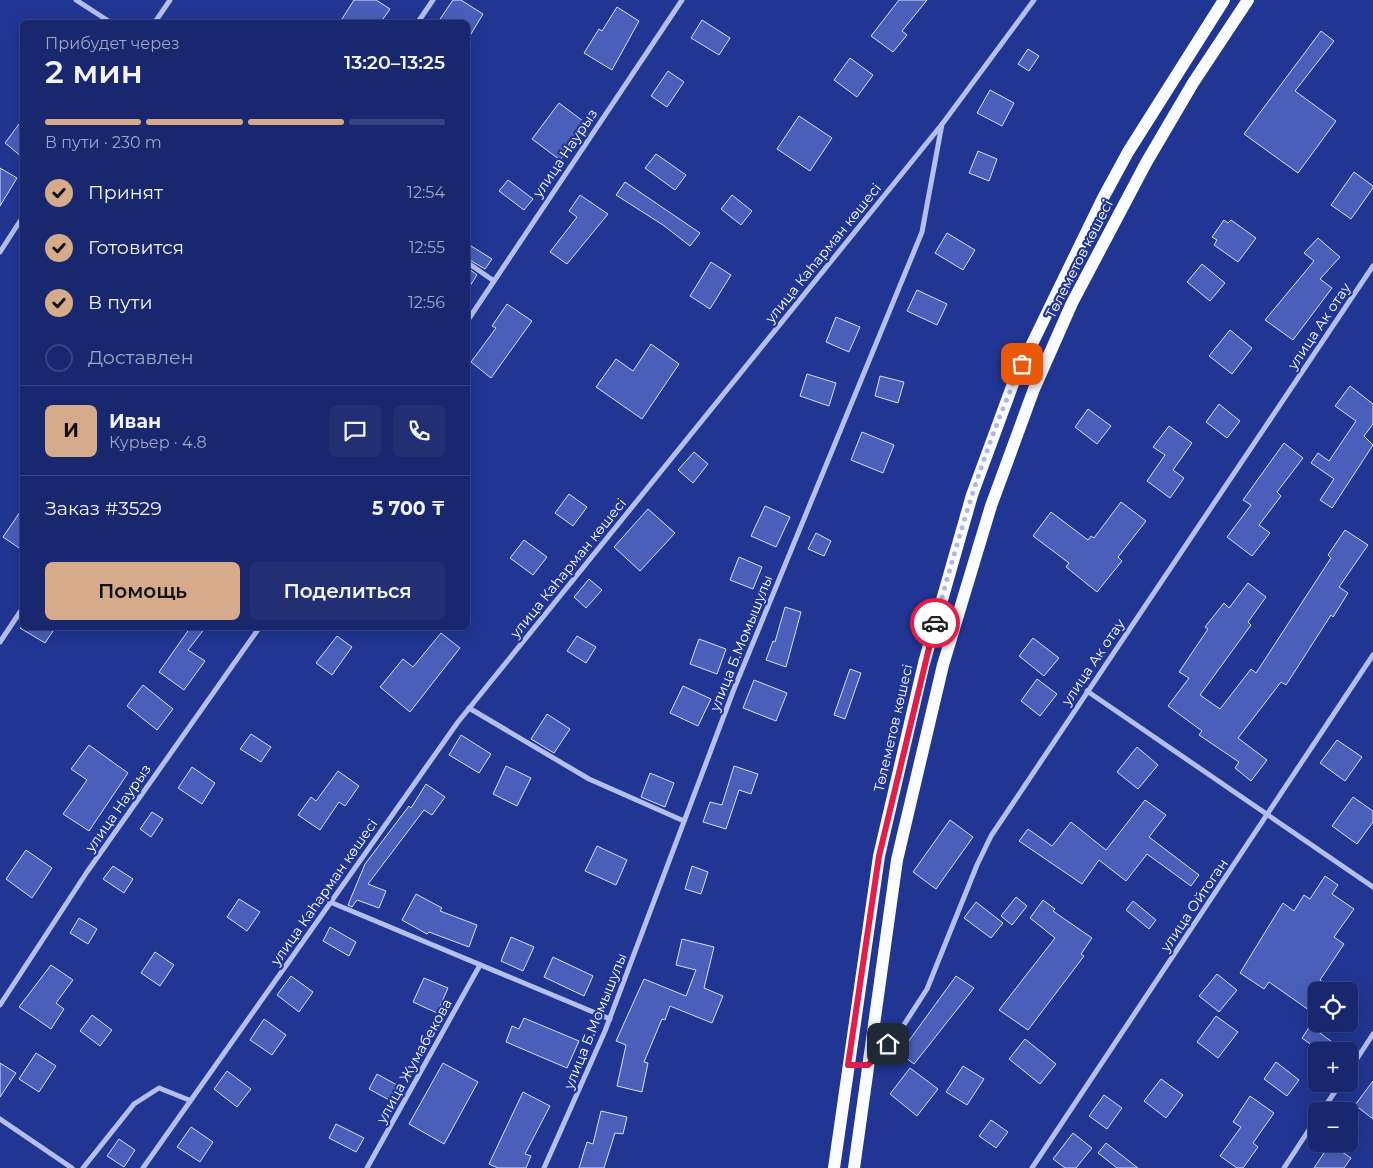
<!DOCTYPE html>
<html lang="ru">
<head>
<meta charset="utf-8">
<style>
  :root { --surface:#19286e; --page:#223073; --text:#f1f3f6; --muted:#9fa6c2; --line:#374481; --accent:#d6ab8b }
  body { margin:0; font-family:Montserrat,sans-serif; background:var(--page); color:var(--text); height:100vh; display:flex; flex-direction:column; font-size:19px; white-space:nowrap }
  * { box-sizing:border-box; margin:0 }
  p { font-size:16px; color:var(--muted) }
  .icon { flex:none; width:28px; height:28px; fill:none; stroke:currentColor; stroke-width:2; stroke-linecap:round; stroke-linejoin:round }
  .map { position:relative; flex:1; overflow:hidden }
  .panel { position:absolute; left:20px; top:20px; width:450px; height:610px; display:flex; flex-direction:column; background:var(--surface); border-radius:8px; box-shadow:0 5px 20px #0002,0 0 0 1px var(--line) }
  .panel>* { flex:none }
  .fabs { position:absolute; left:1308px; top:982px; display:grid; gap:10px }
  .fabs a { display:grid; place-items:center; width:50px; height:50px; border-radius:8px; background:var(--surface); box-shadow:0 5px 20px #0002,0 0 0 1px var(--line); font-size:25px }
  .pin { position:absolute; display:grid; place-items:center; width:42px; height:42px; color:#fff; margin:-21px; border-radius:10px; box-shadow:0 2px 8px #0006 }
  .courier { position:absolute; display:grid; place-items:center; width:50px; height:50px; margin:-25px; border:4px solid #e11d48; border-radius:50%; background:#fff; color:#222; box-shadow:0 1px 6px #0007 }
  .summary em { font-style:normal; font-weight:600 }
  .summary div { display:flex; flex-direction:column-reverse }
  .summary { display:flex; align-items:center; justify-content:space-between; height:85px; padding:0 25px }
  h1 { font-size:32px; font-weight:600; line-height:38px }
  .bar { display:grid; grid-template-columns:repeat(4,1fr); gap:8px 5px; align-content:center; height:60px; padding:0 25px }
  .bar i { height:6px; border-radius:4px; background:var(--line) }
  .bar .active { background:var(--accent) }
  .bar p { grid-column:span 4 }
  .line { display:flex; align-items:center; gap:12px; padding:0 25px; border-top:1px solid var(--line) }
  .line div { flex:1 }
  .round { display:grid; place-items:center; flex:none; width:52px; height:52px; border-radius:8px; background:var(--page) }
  ol { padding:0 25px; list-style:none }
  li { display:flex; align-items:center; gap:15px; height:55px }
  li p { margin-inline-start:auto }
  li .icon { padding:5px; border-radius:50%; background:var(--accent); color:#111; stroke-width:4 }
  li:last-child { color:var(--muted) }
  li i { width:28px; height:28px; border:2px solid var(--line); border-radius:50% }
  .button { display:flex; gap:10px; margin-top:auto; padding:10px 25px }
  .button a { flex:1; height:58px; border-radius:8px; background:var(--accent); color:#111; font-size:20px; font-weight:600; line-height:58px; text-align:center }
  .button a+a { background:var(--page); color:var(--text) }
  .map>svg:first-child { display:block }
  .building { fill:#4a5fb9; stroke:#d9e0fa }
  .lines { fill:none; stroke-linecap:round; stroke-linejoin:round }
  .minor { stroke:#b4bfed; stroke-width:5 }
  .primary { stroke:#fafbff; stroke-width:12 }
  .done { stroke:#b1b8d9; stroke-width:5; stroke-dasharray:0 9 }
  .route { stroke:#e11d48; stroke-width:6 }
  .labels { text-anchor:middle; stroke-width:4.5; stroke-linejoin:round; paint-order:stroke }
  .street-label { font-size:14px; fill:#fff; stroke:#213593 }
</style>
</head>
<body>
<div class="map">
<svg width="1373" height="1168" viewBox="0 0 1373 1168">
  <rect width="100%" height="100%" fill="#213593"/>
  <g class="building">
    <polygon points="354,0 376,0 390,9 381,22 340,22"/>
    <polygon points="453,0 461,0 483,14 468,39 468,22 438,22"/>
    <polygon points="899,0 927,0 902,31 907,35 893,52 871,36"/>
    <polygon points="617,7 639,21 612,70 584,53 599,29 602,31"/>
    <polygon points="702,20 730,38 719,55 691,38"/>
    <polygon points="1321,31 1334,41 1295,91 1336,121 1298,173 1244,134"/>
    <polygon points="1028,49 1039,56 1029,71 1018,64"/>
    <polygon points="850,58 873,75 857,97 834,80"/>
    <polygon points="668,71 684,82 667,107 651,96"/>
    <polygon points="990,90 1014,103 1002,126 977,113"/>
    <polygon points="559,103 587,124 560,160 532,139"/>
    <polygon points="799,116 832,138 810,171 777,149"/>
    <polygon points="22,120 22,157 5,143"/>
    <polygon points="978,151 997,159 989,181 969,173"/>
    <polygon points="656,154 686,175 675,190 645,168"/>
    <polygon points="0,168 17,178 0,206"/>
    <polygon points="1354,172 1373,186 1373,188 1351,219 1331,205"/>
    <polygon points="508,180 533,199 524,210 499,191"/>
    <polygon points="625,182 700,233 690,246 663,225 616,195"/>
    <polygon points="580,195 608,214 567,264 550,252 577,217 569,211"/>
    <polygon points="732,195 752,211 741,225 721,209"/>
    <polygon points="1224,220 1228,223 1231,220 1256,238 1238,262 1214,245 1217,240 1212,237"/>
    <polygon points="947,233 975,250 963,270 935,253"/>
    <polygon points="1318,238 1340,257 1320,279 1332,288 1293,340 1265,320 1314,261 1304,253"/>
    <polygon points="468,244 492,259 485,269 468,259"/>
    <polygon points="711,262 731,275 710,309 690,296"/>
    <polygon points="1202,264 1225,283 1210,301 1187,282"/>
    <polygon points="468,268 477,275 468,289"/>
    <polygon points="917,290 947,304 937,325 907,311"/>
    <polygon points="507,304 532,321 491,378 471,362 496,328 492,326"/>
    <polygon points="836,317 860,327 849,352 826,342"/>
    <polygon points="1230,330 1252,348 1232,374 1209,356"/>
    <polygon points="651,344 679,364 642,419 596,387 616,359 633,371"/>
    <polygon points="807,374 836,383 829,406 800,396"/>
    <polygon points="880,376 904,382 898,403 875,396"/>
    <polygon points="1350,386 1373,404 1373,424 1364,436 1373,445 1332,508 1320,500 1334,479 1311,463 1318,453 1329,461 1356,421 1335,406"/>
    <polygon points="1219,404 1240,421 1227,438 1206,422"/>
    <polygon points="1088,409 1111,426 1097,444 1075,427"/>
    <polygon points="1169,426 1192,443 1173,470 1184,478 1170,498 1147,481 1165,455 1153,447"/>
    <polygon points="862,432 894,445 883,473 851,460"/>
    <polygon points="1284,443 1303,458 1277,492 1281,496 1259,525 1270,533 1252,556 1227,537 1251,505 1243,500"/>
    <polygon points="694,452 708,464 693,483 678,470"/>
    <polygon points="569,494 587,507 573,526 555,513"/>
    <polygon points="1121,502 1146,521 1118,557 1122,561 1097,592 1066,567 1069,563 1033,536 1051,512 1088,540 1091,536 1094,538"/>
    <polygon points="765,506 790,517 776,547 751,536"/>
    <polygon points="22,509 22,550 3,537"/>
    <polygon points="648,509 675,533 640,571 614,547"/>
    <polygon points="1345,530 1368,545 1339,587 1348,593 1333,617 1331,615 1286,685 1281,682 1238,738 1267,760 1251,781 1235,768 1239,762 1199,735 1202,731 1168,706 1189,678 1179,672 1208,629 1205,627 1224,603 1229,608 1248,583 1266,597 1248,622 1251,625 1200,695 1220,709 1251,669 1256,673 1331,558 1328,555"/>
    <polygon points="816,533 831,541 824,556 808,549"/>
    <polygon points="524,540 547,557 533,575 510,558"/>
    <polygon points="739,557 762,567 753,589 730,580"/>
    <polygon points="589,579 602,590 586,608 574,597"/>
    <polygon points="785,607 801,612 786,667 766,660 773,641 775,642"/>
    <polygon points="20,628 55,628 45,643"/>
    <polygon points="190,628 205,628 188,650 205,661 184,690 159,672"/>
    <polygon points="441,633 460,648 410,712 380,687 403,659 413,667"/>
    <polygon points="337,636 352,647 332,675 316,663"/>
    <polygon points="577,636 596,647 586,663 567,651"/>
    <polygon points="1033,638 1059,658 1044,676 1019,656"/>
    <polygon points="699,639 726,649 717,674 690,664"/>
    <polygon points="850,669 861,673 845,719 834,715"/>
    <polygon points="1037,679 1057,694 1040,716 1021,701"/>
    <polygon points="754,680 787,693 776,721 743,708"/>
    <polygon points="143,685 173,709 157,730 127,706"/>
    <polygon points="683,686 711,699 698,726 670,713"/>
    <polygon points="547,714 570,729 554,753 531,739"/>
    <polygon points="251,734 271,747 261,762 240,749"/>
    <polygon points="461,735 491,754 479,773 449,755"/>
    <polygon points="1337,740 1362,757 1345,781 1320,763"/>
    <polygon points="89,745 128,773 89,831 63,814 87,780 71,769"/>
    <polygon points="1137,747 1158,765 1138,789 1117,772"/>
    <polygon points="506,766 531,778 517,806 493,794"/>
    <polygon points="734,766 758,774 751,794 739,790 726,829 703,822 710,802 722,805"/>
    <polygon points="192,767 215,783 202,804 178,788"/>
    <polygon points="338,771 359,786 345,806 339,802 320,830 298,815 311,797 316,801"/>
    <polygon points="650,773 674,783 665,807 641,797"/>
    <polygon points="426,784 445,797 432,815 424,810 368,884 386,891 379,908 357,900 352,907 348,905 365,864 409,806 411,808"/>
    <polygon points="1353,797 1373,811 1373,822 1357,844 1332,826"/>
    <polygon points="1145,800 1166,815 1149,837 1199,875 1191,886 1147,854 1126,881 1099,860 1082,884 1019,841 1028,829 1052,846 1071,822 1106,850"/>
    <polygon points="152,812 163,819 151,837 140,829"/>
    <polygon points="950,820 973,837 936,889 913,872"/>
    <polygon points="597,846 627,860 616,885 585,871"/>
    <polygon points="26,850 52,868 32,898 6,879"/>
    <polygon points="113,866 133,879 124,893 103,879"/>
    <polygon points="692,866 708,872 701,894 685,889"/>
    <polygon points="1325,876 1338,885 1332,894 1354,909 1334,937 1344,944 1320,980 1336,991 1316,991 1316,1015 1269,982 1264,989 1240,973 1283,903 1294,911 1304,895 1310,899"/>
    <polygon points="416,894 442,908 440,911 477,925 469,947 429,932 427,934 402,920"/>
    <polygon points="1016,897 1027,906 1012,925 1001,916"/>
    <polygon points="239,899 260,912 247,931 227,917"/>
    <polygon points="1043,900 1055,909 1053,911 1092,938 1081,954 1084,956 1028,1030 999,1010 1055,938 1030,918"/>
    <polygon points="1133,901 1156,920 1149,929 1126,910"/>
    <polygon points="976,902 1003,923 991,938 964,918"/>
    <polygon points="79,918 97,929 88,944 70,933"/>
    <polygon points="330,927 356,942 349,956 323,941"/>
    <polygon points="511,937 534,947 523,971 501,961"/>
    <polygon points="682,939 714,947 704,988 723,996 712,1023 670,1006 665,1020 662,1019 644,1062 648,1063 642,1092 617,1086 626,1045 616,1041 644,979 686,996 696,970 676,965"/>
    <polygon points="155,952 174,965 160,986 141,973"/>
    <polygon points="553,957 593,976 584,996 544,977"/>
    <polygon points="51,965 73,980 56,1003 64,1009 51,1029 19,1007"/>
    <polygon points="1217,974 1237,990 1219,1012 1199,996"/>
    <polygon points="291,976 313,992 299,1012 277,995"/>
    <polygon points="956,976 974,988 914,1064 900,1053"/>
    <polygon points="424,978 448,988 437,1013 413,1002"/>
    <polygon points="92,1015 112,1030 100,1046 80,1031"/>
    <polygon points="1216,1016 1238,1032 1218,1058 1197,1042"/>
    <polygon points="524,1018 579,1041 567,1068 506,1042 512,1026 519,1029"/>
    <polygon points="264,1019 286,1035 272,1055 250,1040"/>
    <polygon points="1310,1026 1331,1041 1324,1051 1320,1051 1302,1038"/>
    <polygon points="1025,1039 1056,1064 1040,1084 1009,1059"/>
    <polygon points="36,1053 56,1066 39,1092 19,1079"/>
    <polygon points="1276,1062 1299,1080 1287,1096 1264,1079"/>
    <polygon points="0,1063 16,1073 0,1097"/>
    <polygon points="443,1063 478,1082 444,1144 409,1124"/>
    <polygon points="963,1066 984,1079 967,1105 946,1092"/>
    <polygon points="910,1068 938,1089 917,1116 890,1094"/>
    <polygon points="227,1071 251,1089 237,1107 214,1089"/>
    <polygon points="377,1074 397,1085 389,1100 369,1089"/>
    <polygon points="1161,1079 1183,1095 1166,1118 1144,1101"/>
    <polygon points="1373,1081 1373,1119 1355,1105"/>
    <polygon points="523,1092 550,1106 525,1154 531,1156 526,1168 498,1168 489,1164"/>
    <polygon points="1104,1095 1122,1108 1107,1129 1089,1116"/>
    <polygon points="1250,1096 1274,1113 1253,1143 1258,1147 1243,1168 1237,1168 1220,1156 1241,1127 1233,1122"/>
    <polygon points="601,1111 627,1117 623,1134 615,1133 604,1168 579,1168 587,1142 593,1144"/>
    <polygon points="991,1120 1008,1132 996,1148 979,1136"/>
    <polygon points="336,1124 364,1138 356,1152 329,1138"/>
    <polygon points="191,1127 213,1142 200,1162 177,1147"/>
    <polygon points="1073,1133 1092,1148 1076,1168 1065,1168 1053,1159"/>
    <polygon points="119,1139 135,1150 124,1167 107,1156"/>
    <polygon points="1106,1143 1138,1168 1117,1168 1098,1153"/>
    <polygon points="1330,1144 1351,1158 1344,1168 1314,1168"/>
  </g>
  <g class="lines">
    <g class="minor">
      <polyline points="76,0 110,22"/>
      <polyline points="155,22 170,0"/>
      <polyline points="418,22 433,0"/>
      <polyline points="0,252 22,218"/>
      <polyline points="468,263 494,281"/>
      <polyline points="468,320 682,0"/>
      <polyline points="0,642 22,609"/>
      <polyline points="1087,691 1373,887"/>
      <polyline points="469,708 589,779 684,821"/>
      <polyline points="330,902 610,1019"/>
      <polyline points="0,1005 87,872 259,628"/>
      <polyline points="851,1065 868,1065 898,1034 927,989 977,865 991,836 1373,266"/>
      <polyline points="1349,1071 1373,1034"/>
      <polyline points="1322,1111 1340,1084"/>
      <polyline points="0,1119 72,1168"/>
      <polyline points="83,1168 134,1104 159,1088 189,1100"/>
      <polyline points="143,1168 458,722 943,123 1034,0"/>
      <polyline points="367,1168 480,965"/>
      <polyline points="544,1168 605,1031 734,689 922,232 942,124"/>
      <polyline points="1032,1168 1373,655"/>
      <polyline points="1284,1168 1316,1119"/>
    </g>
    <g class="primary">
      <polyline points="834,1168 879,856 924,663 972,495 1014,381 1103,198 1128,152 1224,0"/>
      <polyline points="854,1168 897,860 943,665 991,506 1034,389 1072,303 1146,163 1193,83 1248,0"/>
    </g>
  </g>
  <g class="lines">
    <path class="done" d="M935,623C959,535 984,447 1022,364"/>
    <polyline class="route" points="888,1044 868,1065 848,1065 879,856 935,623"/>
  </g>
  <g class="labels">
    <g class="street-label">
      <text transform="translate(565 153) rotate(-56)" y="5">улица Наурыз</text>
      <text transform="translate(823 253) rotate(-51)" y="5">улица Каһарман көшесі</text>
      <text transform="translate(1079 259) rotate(-63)" y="5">Төлеметов көшесі</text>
      <text transform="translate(1319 326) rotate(-56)" y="5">улица Ак отау</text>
      <text transform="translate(568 568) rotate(-51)" y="5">улица Каһарман көшесі</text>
      <text transform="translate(741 643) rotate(-68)" y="5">улица Б.Момышулы</text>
      <text transform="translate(1093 662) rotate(-56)" y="5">улица Ак отау</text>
      <text transform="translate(893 728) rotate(-77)" y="5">Төлеметов көшесі</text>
      <text transform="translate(118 808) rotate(-55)" y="5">улица Наурыз</text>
      <text transform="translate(324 892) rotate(-55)" y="5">улица Каһарман көшесі</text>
      <text transform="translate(1194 905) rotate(-56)" y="5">улица Ойтоган</text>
      <text transform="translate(595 1021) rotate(-68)" y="5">улица Б.Момышулы</text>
      <text transform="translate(414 1061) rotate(-61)" y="5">улица Жумабекова</text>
    </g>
  </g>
</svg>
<div class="fabs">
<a><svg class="icon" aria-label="locate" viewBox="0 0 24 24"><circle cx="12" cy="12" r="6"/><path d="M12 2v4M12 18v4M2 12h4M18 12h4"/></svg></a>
<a>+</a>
<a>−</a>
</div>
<div class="pin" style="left:1022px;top:364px;background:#ea580c"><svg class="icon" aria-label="bag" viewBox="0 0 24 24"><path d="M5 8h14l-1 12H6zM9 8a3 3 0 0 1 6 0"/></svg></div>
<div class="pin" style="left:888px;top:1044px;background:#1f2937"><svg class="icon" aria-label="home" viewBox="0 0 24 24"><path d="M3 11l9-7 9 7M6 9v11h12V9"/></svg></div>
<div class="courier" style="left:935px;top:623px"><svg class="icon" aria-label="car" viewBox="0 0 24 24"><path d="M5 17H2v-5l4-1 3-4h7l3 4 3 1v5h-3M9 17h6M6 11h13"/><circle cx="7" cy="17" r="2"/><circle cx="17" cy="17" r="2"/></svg></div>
<section class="panel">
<div class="summary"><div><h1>2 мин</h1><p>Прибудет через</p></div><em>13:20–13:25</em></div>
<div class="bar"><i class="active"></i><i class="active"></i><i class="active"></i><i></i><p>В пути · 230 m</p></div>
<ol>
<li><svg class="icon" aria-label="check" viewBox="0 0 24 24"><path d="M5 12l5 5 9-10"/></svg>Принят<p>12:54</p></li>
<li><svg class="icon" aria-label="check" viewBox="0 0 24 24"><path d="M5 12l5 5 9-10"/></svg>Готовится<p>12:55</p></li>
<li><svg class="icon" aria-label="check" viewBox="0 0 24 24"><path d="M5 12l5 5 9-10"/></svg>В пути<p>12:56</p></li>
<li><i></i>Доставлен</li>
</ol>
<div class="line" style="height:90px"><b class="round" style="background:var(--accent);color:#111">И</b><div><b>Иван</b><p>Курьер · 4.8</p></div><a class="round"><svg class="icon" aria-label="chat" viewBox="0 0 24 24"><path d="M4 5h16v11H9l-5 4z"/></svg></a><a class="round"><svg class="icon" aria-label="phone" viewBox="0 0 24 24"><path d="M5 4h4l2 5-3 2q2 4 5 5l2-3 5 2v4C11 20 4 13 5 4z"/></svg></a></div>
<div class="line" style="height:65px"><div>Заказ #3529</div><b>5 700 ₸</b></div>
<div class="button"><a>Помощь</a><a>Поделиться</a></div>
</section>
</div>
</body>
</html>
